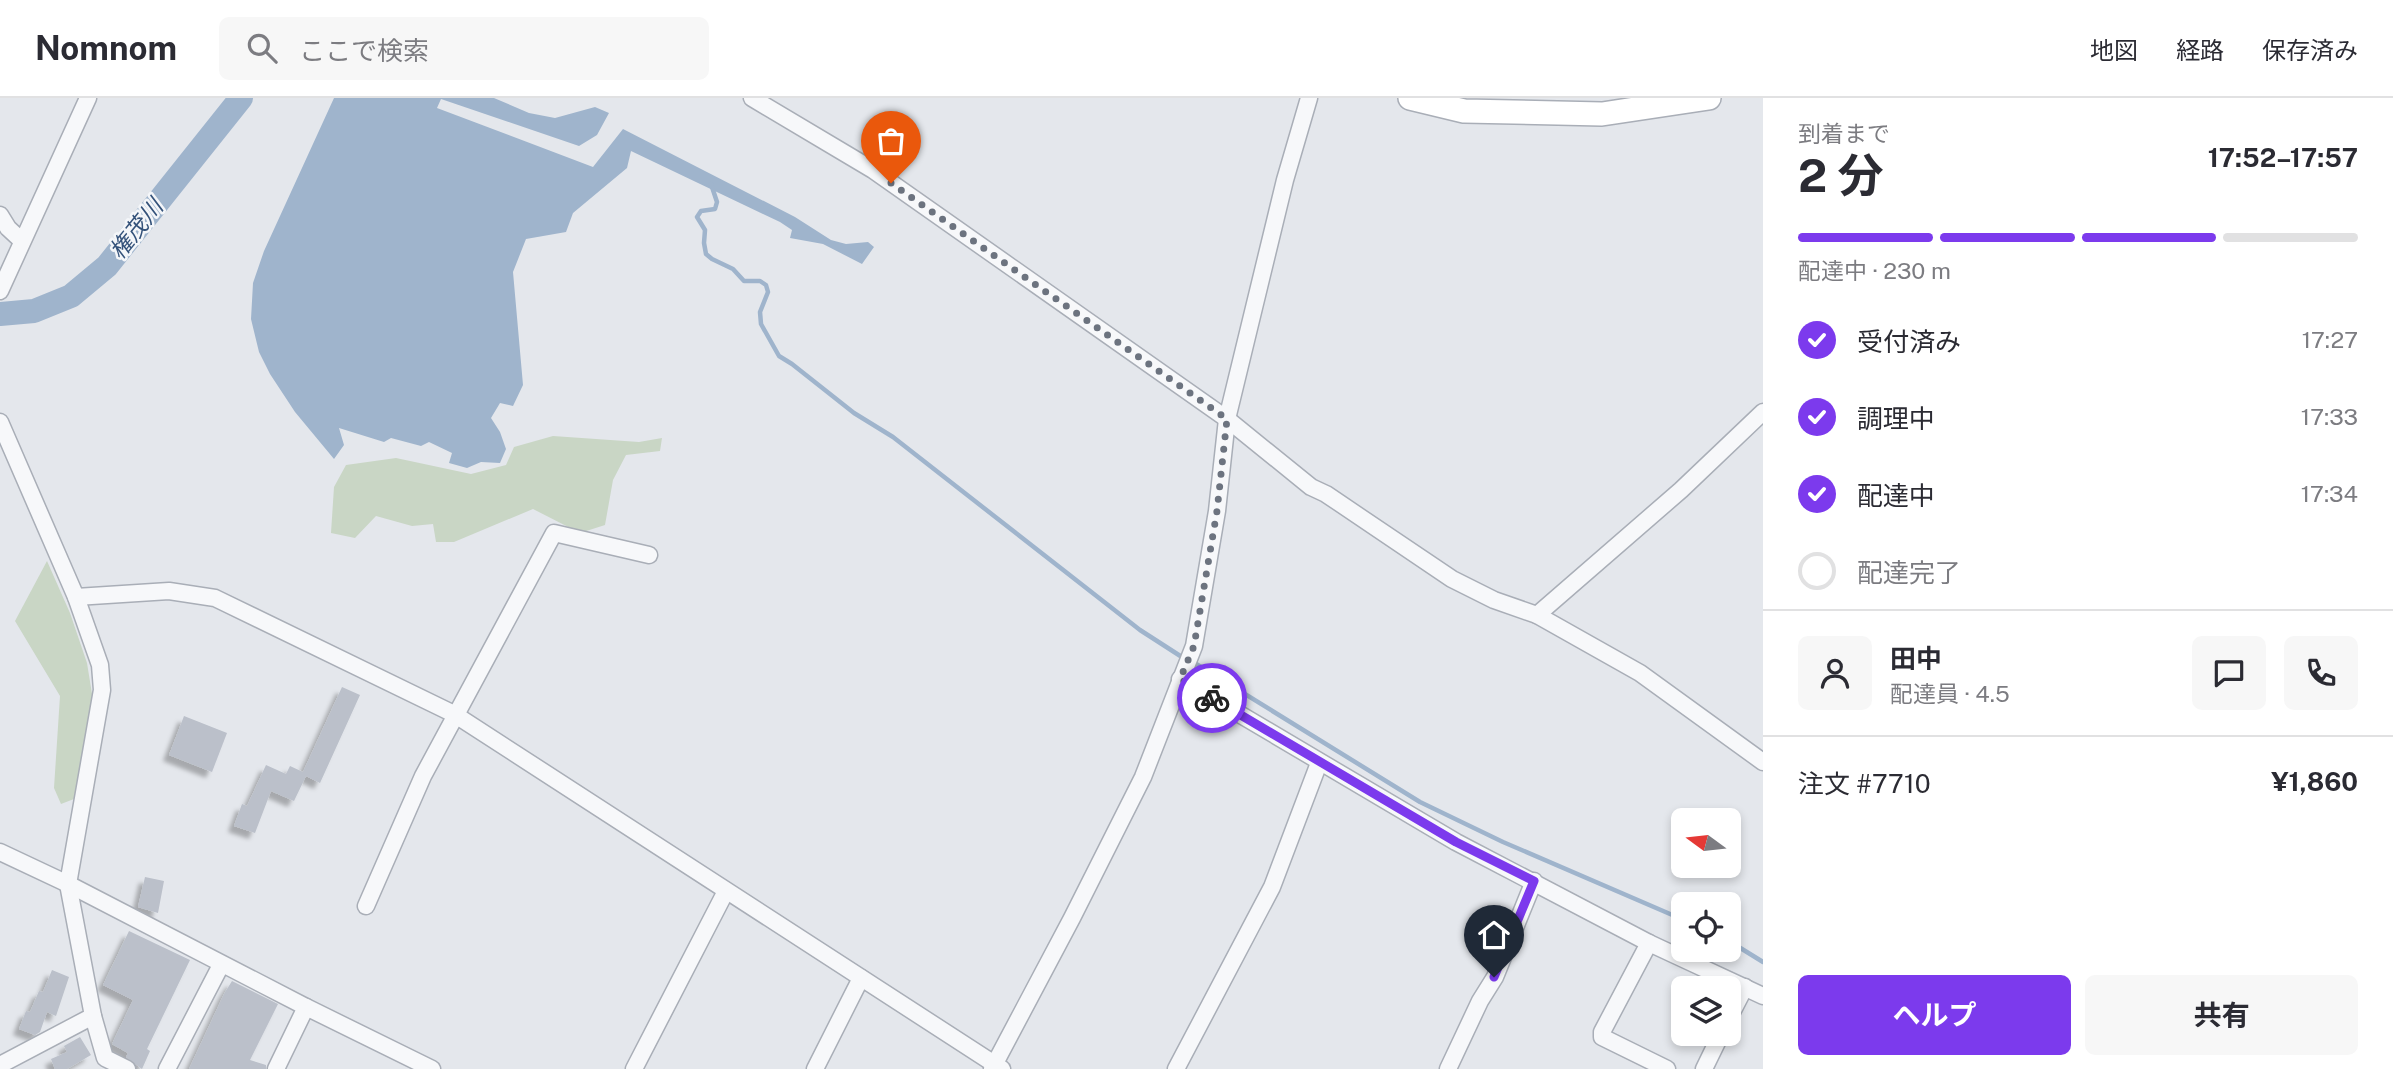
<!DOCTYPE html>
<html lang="ja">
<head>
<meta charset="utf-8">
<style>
  :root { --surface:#fff; --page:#f7f7f7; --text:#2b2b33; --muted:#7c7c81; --line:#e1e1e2; --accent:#7c3aed }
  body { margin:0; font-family:"Public Sans","Noto Sans JP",sans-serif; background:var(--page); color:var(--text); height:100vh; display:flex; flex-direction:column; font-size:26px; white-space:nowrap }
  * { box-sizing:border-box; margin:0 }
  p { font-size:23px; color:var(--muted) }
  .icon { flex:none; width:38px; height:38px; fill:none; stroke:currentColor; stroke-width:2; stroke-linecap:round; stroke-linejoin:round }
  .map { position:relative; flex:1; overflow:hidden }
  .side { display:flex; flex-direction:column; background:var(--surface); width:630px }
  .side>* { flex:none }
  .needle { width:46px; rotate:285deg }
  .tools { position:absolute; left:1671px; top:710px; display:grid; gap:14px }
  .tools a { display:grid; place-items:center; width:70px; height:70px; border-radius:10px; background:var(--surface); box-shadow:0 4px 10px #0003; font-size:35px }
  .pin { position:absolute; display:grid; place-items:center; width:60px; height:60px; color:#fff; margin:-72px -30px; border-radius:50% 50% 50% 0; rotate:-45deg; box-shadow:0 0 7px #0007 }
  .pin .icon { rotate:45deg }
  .courier { position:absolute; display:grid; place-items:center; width:70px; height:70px; margin:-35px; border:5px solid #7c3aed; border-radius:50%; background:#fff; color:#222; box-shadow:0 2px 9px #0007 }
  .summary em { font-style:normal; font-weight:700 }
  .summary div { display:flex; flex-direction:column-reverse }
  .summary { display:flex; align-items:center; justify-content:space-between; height:119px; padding:0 35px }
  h1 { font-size:46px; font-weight:700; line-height:52px }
  .bar { display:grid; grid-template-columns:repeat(4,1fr); gap:10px 7px; align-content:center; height:84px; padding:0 35px }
  .bar i { height:9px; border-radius:5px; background:var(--line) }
  .bar .selected { background:var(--accent) }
  .bar p { grid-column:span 4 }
  .line { display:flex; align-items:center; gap:18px; padding:0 35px; border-top:2px solid var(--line) }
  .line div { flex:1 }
  .round { display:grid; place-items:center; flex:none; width:74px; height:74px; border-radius:10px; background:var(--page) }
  ol { padding:0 35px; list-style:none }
  li { display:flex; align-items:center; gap:21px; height:77px }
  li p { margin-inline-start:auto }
  li .icon { padding:7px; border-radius:50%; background:var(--accent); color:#fff; stroke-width:4 }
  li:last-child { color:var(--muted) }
  li i { width:38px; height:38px; border:4px solid var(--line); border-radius:50% }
  .action { display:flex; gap:14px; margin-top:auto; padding:14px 35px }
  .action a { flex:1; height:80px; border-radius:10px; background:var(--accent); color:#fff; font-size:28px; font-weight:700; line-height:80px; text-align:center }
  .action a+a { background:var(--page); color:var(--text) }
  header { display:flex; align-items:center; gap:42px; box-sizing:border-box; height:98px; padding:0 35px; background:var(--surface); border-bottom:2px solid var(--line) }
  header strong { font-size:33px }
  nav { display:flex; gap:38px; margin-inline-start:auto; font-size:24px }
  .search { width:490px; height:63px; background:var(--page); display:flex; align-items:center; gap:18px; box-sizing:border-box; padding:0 24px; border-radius:10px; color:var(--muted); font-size:26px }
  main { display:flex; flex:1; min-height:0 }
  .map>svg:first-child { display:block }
  .green { fill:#c9d6c5 }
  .water { fill:#9fb4cc }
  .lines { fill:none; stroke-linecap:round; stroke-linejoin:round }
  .stream { stroke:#9fb4cc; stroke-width:4.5 }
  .river { stroke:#9fb4cc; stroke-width:24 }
  .building { fill:#bbc0ca; filter:url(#shadow) }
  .street-casing { stroke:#a9aeb7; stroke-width:19 }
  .secondary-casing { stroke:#a9aeb7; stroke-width:26 }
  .street { stroke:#f7f8fa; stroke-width:16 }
  .secondary { stroke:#fff; stroke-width:23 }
  .done { stroke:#6c737f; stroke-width:7; stroke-dasharray:0 12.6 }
  .route { stroke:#7c3aed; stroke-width:9 }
  .labels { text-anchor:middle; stroke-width:5; stroke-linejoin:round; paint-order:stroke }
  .water-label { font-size:23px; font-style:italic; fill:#34527a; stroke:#f4f6f9 }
</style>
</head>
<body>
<header>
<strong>Nomnom</strong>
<div class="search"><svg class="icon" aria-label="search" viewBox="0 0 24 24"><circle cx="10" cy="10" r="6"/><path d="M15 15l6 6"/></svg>ここで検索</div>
<nav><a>地図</a><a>経路</a><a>保存済み</a></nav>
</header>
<main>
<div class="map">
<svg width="1763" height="971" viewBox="0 0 1763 971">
  <defs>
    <filter id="shadow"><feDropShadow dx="-6" dy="6" stdDeviation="2" flood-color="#0004"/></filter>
  </defs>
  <rect width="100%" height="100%" fill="#e4e7ec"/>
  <g class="green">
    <polygon points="553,338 639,344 662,340 660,353 626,357 613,382 605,427 580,435 533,411 454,444 436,444 433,426 412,428 376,418 355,440 331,435 334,389 346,367 396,360 471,376 506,367 514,349"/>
    <polygon points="47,463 70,515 87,565 93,602 74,701 61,706 54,690 60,598 15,523"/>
  </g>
  <polygon class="water" points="334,0 494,0 529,15 555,20 595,9 609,15 597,37 579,48 441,1 437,10 593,69 623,31 795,119 831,142 846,146 868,144 874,149 862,166 823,146 790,140 792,132 780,124 631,53 627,70 573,115 566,134 526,141 513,174 523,287 513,308 500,305 491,320 500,334 506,351 500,365 481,364 467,370 449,365 452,355 429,344 421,348 391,340 384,344 339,330 344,347 334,361 295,314 270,276 259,254 251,221 253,185 264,153"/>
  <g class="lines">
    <g class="stream">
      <polyline points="711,86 717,104 715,111 701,113 697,119 705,132 704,145 706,156 712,161 733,171 744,183 760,183 766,187 768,194 760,214 761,226 779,258 792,266 854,315 893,339 1140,532 1185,561"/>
      <polyline points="1193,564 1420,704 1503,744 1684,822"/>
      <polyline points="1729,843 1763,864"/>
    </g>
    <polyline class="river" points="0,216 34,213 71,198 107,168 241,0"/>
  </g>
  <g class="building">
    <polygon points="342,589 360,597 320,685 306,678 294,703 271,693 255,735 234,728 242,706 247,708 266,667 286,676 290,668 303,674"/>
    <polygon points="184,618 227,635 212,674 169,657"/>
    <polygon points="145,779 164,783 158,815 138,809"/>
    <polygon points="129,833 190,862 147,951 150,953 142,971 126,959 128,955 112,946 133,902 103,887"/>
    <polygon points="52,872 69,879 56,918 47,914 40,934 35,937 19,931 26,913 30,914 39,893 43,894"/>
    <polygon points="232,883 278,906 250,962 266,967 266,971 189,971 224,896"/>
    <polygon points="80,939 91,957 67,971 55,971 51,961 67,954 64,948"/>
  </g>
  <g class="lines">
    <g class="street-casing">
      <g id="street">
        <polyline points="752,0 873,72 1227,321 1311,389 1326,396 1452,481 1494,502 1537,517 1640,575 1763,664"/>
        <polyline points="0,117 8,130 22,143"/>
        <polyline points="0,193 88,0"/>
        <polyline points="0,324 76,499 100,567 102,592 68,786 93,918 0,967"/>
        <polyline points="76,499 169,493 215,500 454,616 1002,971"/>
        <polyline points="1537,517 1681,392 1763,314"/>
        <polyline points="1180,581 1456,744 1649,845 1763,898"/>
        <polyline points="0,754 68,786 306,909 276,971"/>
        <polyline points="366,808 423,678 554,435 649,457"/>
        <polyline points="1649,845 1602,934 1602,939 1667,971"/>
        <polyline points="306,909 432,971"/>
        <polyline points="93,918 105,960 127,971"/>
        <polyline points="1729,920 1745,889"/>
        <polyline points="167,971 221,867"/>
        <polyline points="634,971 726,793"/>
        <polyline points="815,971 861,880"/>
        <polyline points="992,971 1072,820 1143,679 1194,548 1217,413 1227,321 1285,82 1309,0"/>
        <polyline points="1176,971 1272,789 1319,665"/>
        <polyline points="1448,971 1480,903 1495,879 1534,783"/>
        <polyline points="1704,971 1721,936"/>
      </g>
    </g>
    <g class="secondary-casing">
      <polyline id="secondary" points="1410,0 1464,13 1602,16 1709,0"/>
    </g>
    <use href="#street" class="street"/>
    <use href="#secondary" class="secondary"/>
  </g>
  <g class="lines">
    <polyline class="done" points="891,85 1227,321 1217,413 1194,548 1180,581 1212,600"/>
    <polyline class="route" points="1212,600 1456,744 1534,783 1494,879"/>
  </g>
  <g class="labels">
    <g class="water-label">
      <text transform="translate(136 131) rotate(-51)" y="8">権茂川</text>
    </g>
  </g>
</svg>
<div class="tools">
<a><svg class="needle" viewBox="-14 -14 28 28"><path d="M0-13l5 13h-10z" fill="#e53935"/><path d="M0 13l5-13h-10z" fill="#7c7c81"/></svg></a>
<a><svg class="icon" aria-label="locate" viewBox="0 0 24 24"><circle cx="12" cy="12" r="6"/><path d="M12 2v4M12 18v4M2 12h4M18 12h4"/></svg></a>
<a><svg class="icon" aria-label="layers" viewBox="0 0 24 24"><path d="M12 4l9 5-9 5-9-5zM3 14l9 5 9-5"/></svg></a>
</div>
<div class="pin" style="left:891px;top:85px;background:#ea580c"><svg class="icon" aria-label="bag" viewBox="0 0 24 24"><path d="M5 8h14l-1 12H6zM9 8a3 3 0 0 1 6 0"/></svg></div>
<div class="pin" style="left:1494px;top:879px;background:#1f2937"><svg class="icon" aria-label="home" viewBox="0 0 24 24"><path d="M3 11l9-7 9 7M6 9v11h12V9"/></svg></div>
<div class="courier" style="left:1212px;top:600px"><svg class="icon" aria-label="bike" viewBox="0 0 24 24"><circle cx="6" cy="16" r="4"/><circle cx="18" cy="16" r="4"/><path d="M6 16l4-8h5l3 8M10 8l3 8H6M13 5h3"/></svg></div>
</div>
<section class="side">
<div class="summary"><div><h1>2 分</h1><p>到着まで</p></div><em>17:52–17:57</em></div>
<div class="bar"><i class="selected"></i><i class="selected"></i><i class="selected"></i><i></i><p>配達中 · 230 m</p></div>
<ol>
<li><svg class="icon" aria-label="check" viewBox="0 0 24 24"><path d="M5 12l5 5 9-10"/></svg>受付済み<p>17:27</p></li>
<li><svg class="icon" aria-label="check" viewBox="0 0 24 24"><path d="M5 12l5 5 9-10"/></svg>調理中<p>17:33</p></li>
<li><svg class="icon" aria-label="check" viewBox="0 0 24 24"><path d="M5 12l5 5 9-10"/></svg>配達中<p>17:34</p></li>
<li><i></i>配達完了</li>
</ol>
<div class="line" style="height:126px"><a class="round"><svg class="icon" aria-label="person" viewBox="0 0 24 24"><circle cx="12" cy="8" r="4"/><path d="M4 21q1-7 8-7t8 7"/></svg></a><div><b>田中</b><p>配達員 · 4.5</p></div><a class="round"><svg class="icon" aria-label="chat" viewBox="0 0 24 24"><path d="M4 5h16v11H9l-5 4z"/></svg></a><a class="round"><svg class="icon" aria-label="phone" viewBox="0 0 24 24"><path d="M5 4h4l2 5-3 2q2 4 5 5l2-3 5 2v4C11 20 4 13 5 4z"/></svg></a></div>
<div class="line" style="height:91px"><div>注文 #7710</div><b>¥1,860</b></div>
<div class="action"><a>ヘルプ</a><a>共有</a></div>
</section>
</main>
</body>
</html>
